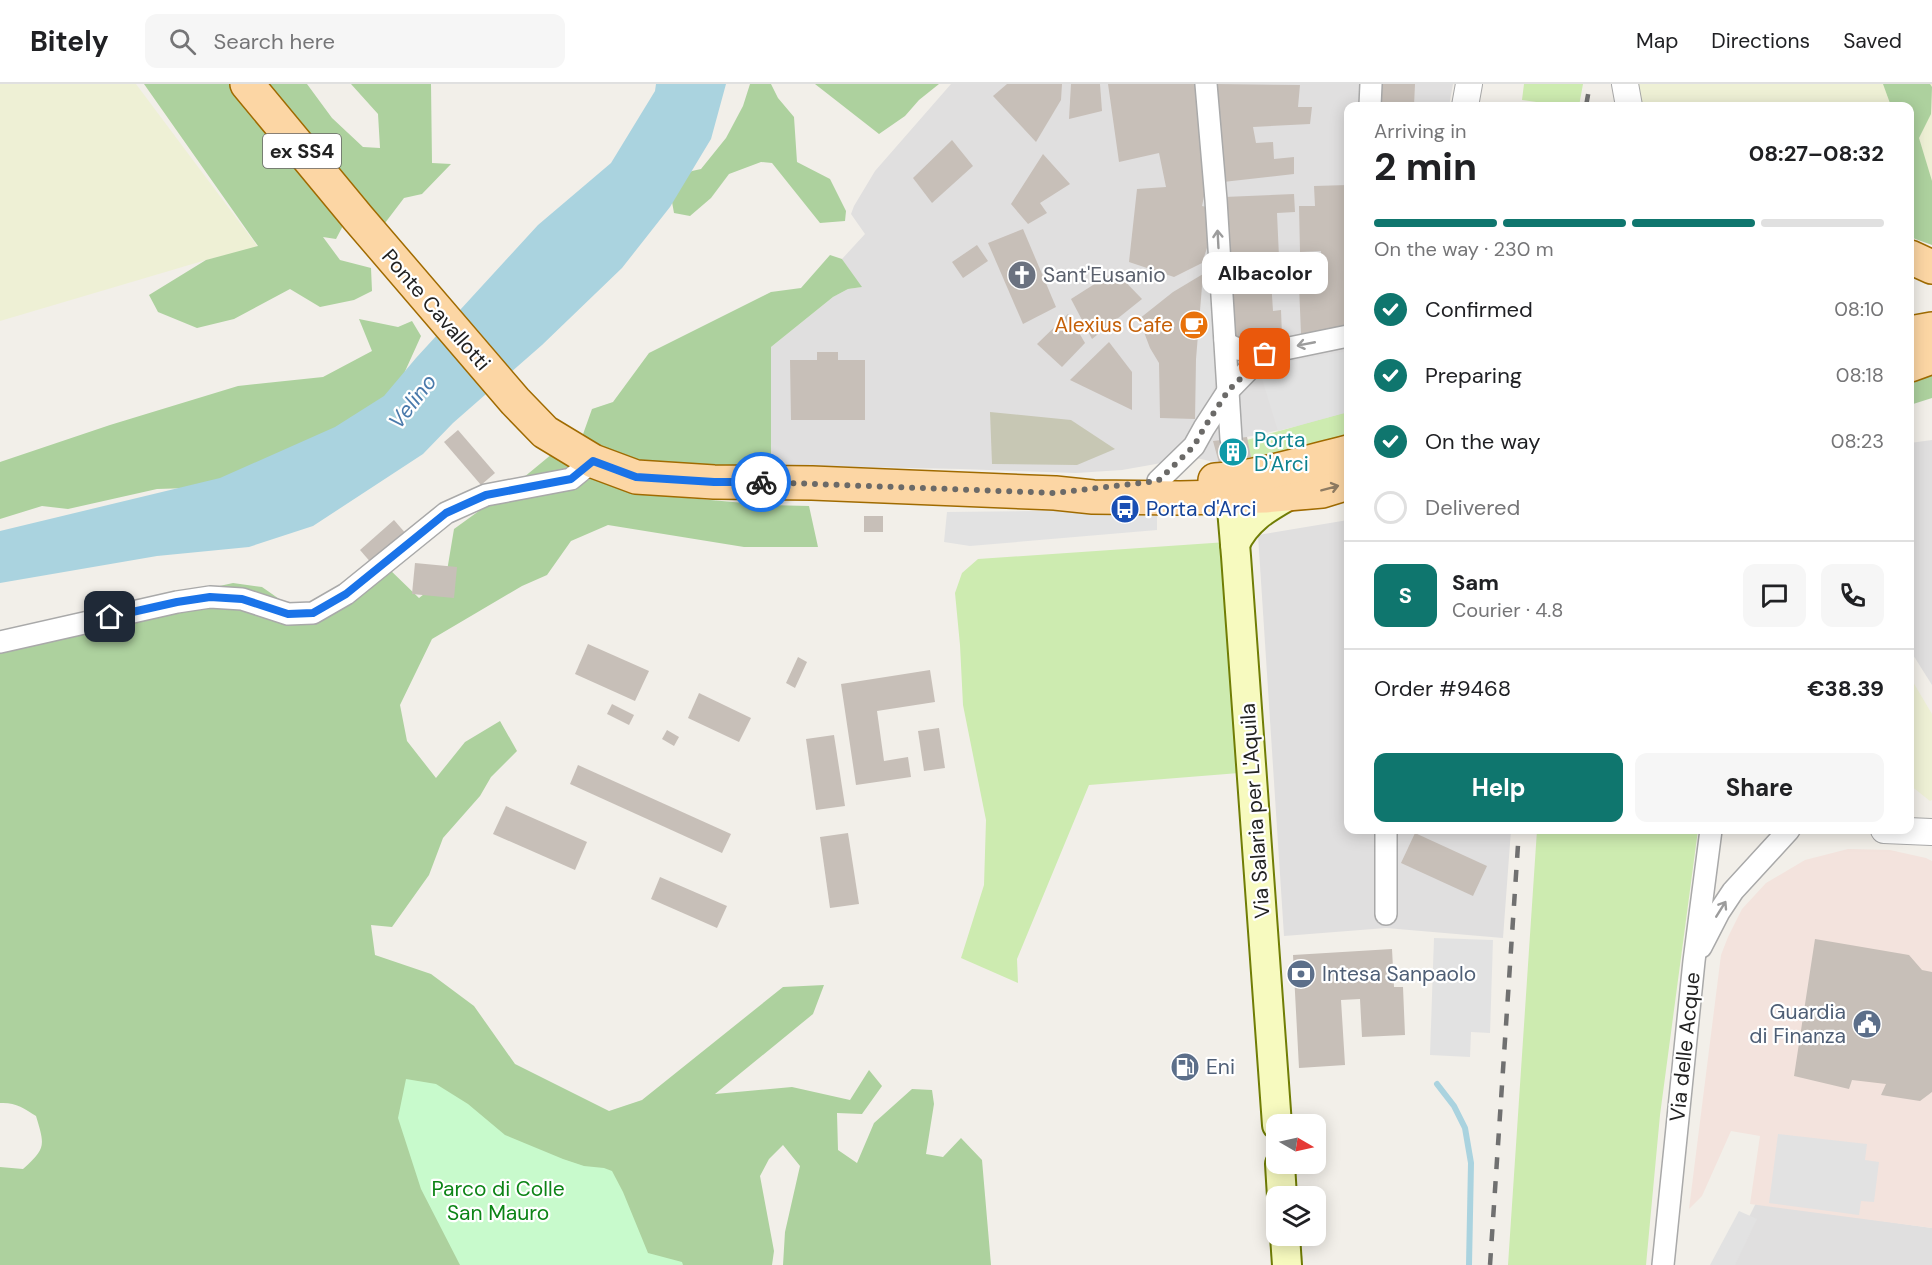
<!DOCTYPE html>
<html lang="en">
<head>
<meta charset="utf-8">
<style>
  :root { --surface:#fff; --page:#f6f6f6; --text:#202124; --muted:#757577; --line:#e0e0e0; --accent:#0f766e }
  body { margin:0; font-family:"DM Sans",sans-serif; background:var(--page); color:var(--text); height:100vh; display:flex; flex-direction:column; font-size:22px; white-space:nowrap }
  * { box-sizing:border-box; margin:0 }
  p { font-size:20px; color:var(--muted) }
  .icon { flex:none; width:33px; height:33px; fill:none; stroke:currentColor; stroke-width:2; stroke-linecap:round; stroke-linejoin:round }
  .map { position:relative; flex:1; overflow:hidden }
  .panel { position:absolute; left:1344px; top:18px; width:570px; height:732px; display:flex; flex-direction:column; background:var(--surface); border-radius:12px; box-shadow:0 3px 15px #0003 }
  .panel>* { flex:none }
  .needle { width:39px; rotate:99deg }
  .buttons { position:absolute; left:1266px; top:1030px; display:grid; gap:12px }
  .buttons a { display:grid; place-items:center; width:60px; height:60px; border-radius:12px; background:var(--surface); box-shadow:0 3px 15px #0003; font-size:30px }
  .pin { position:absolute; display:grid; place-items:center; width:51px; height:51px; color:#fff; margin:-26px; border-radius:12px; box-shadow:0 3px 9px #0006 }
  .courier { position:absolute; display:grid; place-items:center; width:60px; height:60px; margin:-30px; border:4px solid #1a73e8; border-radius:50%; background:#fff; color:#222; box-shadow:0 2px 8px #0007 }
  .bubble { position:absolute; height:42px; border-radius:12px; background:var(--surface); box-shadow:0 3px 15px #0003; font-size:20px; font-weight:700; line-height:42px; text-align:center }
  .summary em { font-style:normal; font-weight:700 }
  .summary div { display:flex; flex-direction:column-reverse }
  .summary { display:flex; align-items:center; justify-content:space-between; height:102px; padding:0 30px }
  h1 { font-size:39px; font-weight:700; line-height:45px }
  .bar { display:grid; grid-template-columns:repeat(4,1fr); gap:9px 6px; align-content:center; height:72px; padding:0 30px }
  .bar i { height:8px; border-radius:4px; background:var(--line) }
  .bar .selected { background:var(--accent) }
  .bar p { grid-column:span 4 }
  .line { display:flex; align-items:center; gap:15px; padding:0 30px; border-top:2px solid var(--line) }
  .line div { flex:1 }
  .round { display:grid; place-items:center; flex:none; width:63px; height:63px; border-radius:12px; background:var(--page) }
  ol { padding:0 30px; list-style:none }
  li { display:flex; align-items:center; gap:18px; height:66px }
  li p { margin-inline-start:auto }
  li .icon { padding:6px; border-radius:50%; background:var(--accent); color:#fff; stroke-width:4 }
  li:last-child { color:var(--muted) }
  li i { width:33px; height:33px; border:3px solid var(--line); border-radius:50% }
  .cta { display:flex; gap:12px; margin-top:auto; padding:12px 30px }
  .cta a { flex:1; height:69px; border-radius:12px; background:var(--accent); color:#fff; font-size:24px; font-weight:700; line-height:69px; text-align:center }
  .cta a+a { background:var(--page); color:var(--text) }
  header { display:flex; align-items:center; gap:36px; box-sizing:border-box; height:84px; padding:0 30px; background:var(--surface); border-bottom:2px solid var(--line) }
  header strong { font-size:28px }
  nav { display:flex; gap:33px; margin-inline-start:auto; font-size:21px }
  .search { width:420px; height:54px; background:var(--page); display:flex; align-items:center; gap:15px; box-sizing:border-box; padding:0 21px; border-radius:12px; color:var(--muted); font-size:22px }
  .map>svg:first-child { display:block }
  .residential { fill:#e0dfdf }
  .military { fill:#f3e3dd }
  .construction { fill:#c7c7b4 }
  .farmland { fill:#eef0d5 }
  .grass { fill:#cdebb0 }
  .forest { fill:#add19e }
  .park { fill:#c8facc }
  .parking { fill:#e2e2e2 }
  .water { fill:#aad3df }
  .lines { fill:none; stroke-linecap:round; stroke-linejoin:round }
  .stream { stroke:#aad3df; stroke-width:6 }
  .building { fill:#c7bfb8 }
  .minor-tunnel { stroke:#c8c6c1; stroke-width:21; stroke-dasharray:21 10; stroke-linecap:butt }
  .minor-casing { stroke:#a9a9a9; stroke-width:24 }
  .tertiary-casing { stroke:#a9a9a9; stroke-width:28 }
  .secondary-casing { stroke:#707d05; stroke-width:32 }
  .primary-casing { stroke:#a06b00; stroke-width:36 }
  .minor { stroke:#fff; stroke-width:21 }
  .tertiary { stroke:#fff; stroke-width:26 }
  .secondary { stroke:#f7fabf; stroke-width:28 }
  .primary { stroke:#fcd6a4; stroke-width:33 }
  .rail { stroke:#707070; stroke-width:4.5; stroke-dasharray:12 12; stroke-linecap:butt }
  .oneway { stroke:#9c9c9c }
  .oneway2 { stroke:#8f7c63 }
  .done { stroke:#6b6a68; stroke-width:6; stroke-dasharray:0 10.8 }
  .route { stroke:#1a73e8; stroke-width:8 }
  .labels { text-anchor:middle; stroke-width:4.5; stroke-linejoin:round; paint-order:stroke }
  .shield { fill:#fff; stroke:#646464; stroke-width:1.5 }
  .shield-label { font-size:20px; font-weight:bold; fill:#222 }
  .worship-label { font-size:21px; fill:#5b616d; stroke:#fff; text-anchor:start }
  .street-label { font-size:21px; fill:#222; stroke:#fff }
  .food-label { font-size:21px; fill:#c56008; stroke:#fff; text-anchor:end }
  .culture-label { font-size:21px; fill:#0d838f; stroke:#fff; text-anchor:start }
  .transit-label { font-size:21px; fill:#164399; stroke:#fff; text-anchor:start }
  .service-label { font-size:21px; fill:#4e5e75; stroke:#fff; text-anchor:start }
  .park-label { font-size:21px; fill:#0c8416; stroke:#fff }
  .water-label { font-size:22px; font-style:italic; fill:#4a7aab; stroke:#fff }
</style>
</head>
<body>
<header>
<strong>Bitely</strong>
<div class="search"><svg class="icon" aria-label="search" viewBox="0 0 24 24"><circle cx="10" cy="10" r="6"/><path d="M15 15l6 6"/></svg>Search here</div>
<nav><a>Map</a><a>Directions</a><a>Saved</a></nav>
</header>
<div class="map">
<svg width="1932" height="1181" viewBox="0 0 1932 1181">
  <rect width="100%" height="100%" fill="#f2efe9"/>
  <g class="residential">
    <polygon points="951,0 1453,0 1449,22 1348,22 1348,331 1247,353 1251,373 1219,379 1187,372 1156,380 1122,386 1076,389 960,385 771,381 771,263 833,213 848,205 861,203 842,175 865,150 851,130 854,122 875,87"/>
    <polygon points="1932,356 1932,601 1910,566 1910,359"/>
    <polygon points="1348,436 1348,746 1511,746 1503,854 1386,844 1284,852 1258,451"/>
    <polygon points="1756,1119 1932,1144 1932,1181 1725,1181"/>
  </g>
  <polygon class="military" points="1848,765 1890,766 1926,774 1932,777 1932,1144 1750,1120 1760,1052 1731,1047 1702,1112 1689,1125 1721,871 1728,853 1742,825 1766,799 1805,776"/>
  <polygon class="construction" points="990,328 1071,336 1115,365 1077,381 992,380"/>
  <g class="farmland">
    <polygon points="0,0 136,0 258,163 206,176 0,237"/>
    <polygon points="1635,0 1932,0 1932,143 1910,22 1638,22"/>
    <polygon points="1910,593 1932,630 1932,716 1930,717 1910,701"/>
  </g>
  <g class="grass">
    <polygon points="1524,0 1583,0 1579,22 1565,22 1522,16"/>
    <polygon points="1348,328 1348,363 1268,379 1251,373 1247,356"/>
    <polygon points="1227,458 1239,689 1089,701 1017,875 1018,899 961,874 984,801 986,736 963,621 960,561 955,509 962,489 978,475"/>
    <polygon points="1537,746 1698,746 1660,1031 1646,1181 1508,1181"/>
  </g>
  <g class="forest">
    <polygon points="144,0 235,0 346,136 336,155 323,153 340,176 371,184 372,207 354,216 320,223 290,205 234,235 197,244 158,228 149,211 206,176 258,162"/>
    <polygon points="257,0 307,0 332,34 363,63 380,64 378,30 351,0 431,0 432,79 451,80 422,110 404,114 385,139 354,117"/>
    <polygon points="750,0 771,0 778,14 794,33 797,78 830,95 846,127 845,137 820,139 772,79 761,78 729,90 711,114 690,132 674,129 669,101 692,87 701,85 726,54 743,22"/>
    <polygon points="815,0 939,0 919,16 905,32 879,50"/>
    <polygon points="1883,0 1930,0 1932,3 1931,30 1919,54 1932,97 1932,161 1910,153 1910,22 1891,22"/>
    <path d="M830,171L842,175L862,203L848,205L833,213L771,263V381H652L654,411L768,421L809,422L818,463H744L608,441L571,457L547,491L522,502L432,555L400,621L407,657L436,694L465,658L500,637L517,667L491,693L480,712L443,754L429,791L392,843L371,841L375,871L431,890L474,922L515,980L609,1027L642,1016L783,903L824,901L813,930L715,1010L792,1003L850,1016L869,986L882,1002L862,1030L837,1029L838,1066L857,1079L874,1039L912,1005L932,1006L934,1020L926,1070L943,1073L961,1054L982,1076L991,1181H783L785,1148L800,1082L783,1061L769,1075L760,1092L774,1167L772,1181H0V1083L23,1085C46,1064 45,1062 36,1032C24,1024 15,1018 0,1019V551L233,499L262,503L295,526L387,483L419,514L446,493L454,445L512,403L552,370L582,353L592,325L613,318L649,269L771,208L801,204Z"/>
    <polygon points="359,235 398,243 412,237 421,252 402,294 320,382 189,404 157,405 68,425 42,422 0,435 0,378 110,341 238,302 323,293 372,267"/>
    <polygon points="1932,289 1932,314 1910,321 1910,297"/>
  </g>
  <polygon class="park" points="406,995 436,1000 468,1020 505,1051 563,1075 584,1082 604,1084 612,1087 623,1108 648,1169 682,1178 683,1181 460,1181 421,1105 398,1034"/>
  <g class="parking">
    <polygon points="1203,190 1215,191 1215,299 1206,326 1195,335 1196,275"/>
    <polygon points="1348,267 1348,328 1278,347 1260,288 1288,278"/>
    <polygon points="1113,426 1114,431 1157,430 1157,446 970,462 944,458 947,428"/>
    <polygon points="1434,854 1493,856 1490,949 1471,948 1470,973 1430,971"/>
    <polygon points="1778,1050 1867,1060 1865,1076 1879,1078 1874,1118 1861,1117 1859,1131 1769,1119"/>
    <polygon points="1739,1127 1757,1135 1735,1181 1710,1181"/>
  </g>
  <polygon class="water" points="656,0 726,0 711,55 670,123 622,184 542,261 453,339 423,370 313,442 249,463 157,472 0,499 0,447 220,394 335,343 384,312 416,274 538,141 611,79 655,7"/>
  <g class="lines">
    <polyline class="stream" points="1437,1000 1454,1022 1465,1044 1471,1079 1469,1181"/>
  </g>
  <g class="building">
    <polygon points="1007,0 1062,0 1061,16 1036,58 993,12"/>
    <polygon points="1071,0 1100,0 1102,27 1069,35"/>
    <polygon points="1108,0 1199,0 1206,103 1202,122 1207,123 1209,158 1202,179 1174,193 1129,178 1137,105 1166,103 1159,69 1119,78"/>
    <polygon points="1217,0 1300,1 1298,23 1312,23 1310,40 1253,43 1256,59 1273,58 1274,75 1294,73 1294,90 1223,98"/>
    <polygon points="1381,0 1415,0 1414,22 1380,22"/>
    <polygon points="952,56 973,82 932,119 913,94"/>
    <polygon points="1043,70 1070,100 1040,119 1047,129 1028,140 1011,120"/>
    <polygon points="1348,101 1348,249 1301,250 1299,201 1322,200 1321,167 1300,168 1299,122 1315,122 1314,102"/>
    <polygon points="1294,110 1295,128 1277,129 1280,195 1271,196 1273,227 1281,226 1282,252 1230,254 1224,113"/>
    <polygon points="1023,145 1056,223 1023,240 988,159"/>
    <polygon points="977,161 988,177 963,194 952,178"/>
    <polygon points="1115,187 1142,215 1092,255 1071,215"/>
    <polygon points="1203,190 1196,275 1195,335 1160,334 1159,279 1150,264 1139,235 1173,208"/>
    <polygon points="1068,230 1085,259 1062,283 1037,260"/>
    <polygon points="1109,258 1132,288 1132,326 1070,296"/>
    <polygon points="817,268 838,268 838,276 865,276 865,336 791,336 790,276 817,276"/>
    <polygon points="458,346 495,389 481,401 444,358"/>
    <polygon points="1247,353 1251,373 1219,379 1213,357"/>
    <rect x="864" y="432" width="19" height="16"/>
    <polygon points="394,436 407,451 373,481 360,466"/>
    <polygon points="415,479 457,483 454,514 412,510"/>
    <polygon points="588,560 649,587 635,617 575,590"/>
    <polygon points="798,573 807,578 795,604 786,599"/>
    <polygon points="930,586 935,618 877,627 884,677 908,673 911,693 856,701 841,600"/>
    <polygon points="699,609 751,634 739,658 688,634"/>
    <polygon points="612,620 634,631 629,641 607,630"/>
    <polygon points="939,644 945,684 924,687 918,647"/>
    <polygon points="667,646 679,653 674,662 662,655"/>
    <polygon points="834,651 845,722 816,726 806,655"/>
    <polygon points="578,681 731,750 722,769 570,700"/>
    <polygon points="506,722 587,758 575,786 493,750"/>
    <polygon points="848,749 859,820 830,824 820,753"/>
    <polygon points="1415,749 1487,782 1473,812 1401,779"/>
    <polygon points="660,793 727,822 717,844 651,815"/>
    <polygon points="1815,855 1909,871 1922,886 1932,888 1932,1008 1920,1017 1881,1011 1886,1000 1852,996 1849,1005 1794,992"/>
    <polygon points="1392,865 1394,903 1403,903 1405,951 1362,953 1360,915 1341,916 1345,981 1299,984 1293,871"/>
  </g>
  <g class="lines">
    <polyline class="minor-tunnel" points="1231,376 1231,355"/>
    <g class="minor-casing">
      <g id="minor">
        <polyline points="1206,0 1216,116 1231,355"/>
        <polyline points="1370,22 1371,0"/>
        <polyline points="1225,256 1229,261 1238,265 1265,269 1348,252"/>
        <polyline points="1158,397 1194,362 1204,344 1228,307 1265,269"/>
        <polyline points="0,558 177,518 210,513 242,515 288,530 313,529 346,510 446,429 486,411 571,395 593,377"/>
        <polyline points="1386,830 1386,746"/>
        <polyline points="1701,863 1719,828 1733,807 1789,746"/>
        <polyline points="1663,1181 1694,877 1711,746"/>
      </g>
    </g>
    <g class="tertiary-casing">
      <g id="tertiary">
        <polyline points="1625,0 1629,22"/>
        <polyline points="1465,22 1469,0"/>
        <polyline points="1884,746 1931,748"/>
      </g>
    </g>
    <g class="secondary-casing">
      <g id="secondary">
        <polyline points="1231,413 1236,472 1277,1041"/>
        <path d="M1235,460C1248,433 1269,423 1293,409"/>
        <polyline points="1280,1080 1282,1113"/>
        <polyline points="1285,1152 1287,1181"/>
      </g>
    </g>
    <g class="primary-casing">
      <g id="primary">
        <polyline points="247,0 358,134 515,317 545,348 593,377 636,393 714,398 812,399 1055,409 1093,413 1180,414 1265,412 1322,407 1348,399"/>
        <polyline points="1910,173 1932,183"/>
        <polyline points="1910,249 1932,245"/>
        <polyline points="1910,281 1932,273"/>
        <path d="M1215,396C1257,394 1307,378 1348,368"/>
      </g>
    </g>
    <use href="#minor" class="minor"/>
    <use href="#tertiary" class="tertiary"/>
    <use href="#secondary" class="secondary"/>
    <use href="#primary" class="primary"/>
    <g class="rail">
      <polyline points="1586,22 1590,0"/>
      <polyline points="1490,1181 1519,746"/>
    </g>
  </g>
  <defs><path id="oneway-shaft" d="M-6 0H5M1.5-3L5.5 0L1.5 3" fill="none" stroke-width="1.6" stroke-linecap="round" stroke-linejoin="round" transform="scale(1.5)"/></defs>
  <g class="oneway">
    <use href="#oneway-shaft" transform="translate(1218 155) rotate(-93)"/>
    <use href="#oneway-shaft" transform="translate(1306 260) rotate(169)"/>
    <use href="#oneway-shaft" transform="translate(1721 825) rotate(-58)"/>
  </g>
  <use class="oneway2" href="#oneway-shaft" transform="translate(1330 404) rotate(-15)"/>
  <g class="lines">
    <polyline class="done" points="761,398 1055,409 1158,397 1194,362 1204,344 1228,307 1265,270"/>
    <polyline class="route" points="110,533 177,518 210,513 242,515 288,530 313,529 346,510 446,429 486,411 571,395 593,377 636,393 714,398 761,398"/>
  </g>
  <defs>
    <g id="church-disc" transform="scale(1.5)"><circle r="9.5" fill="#6b7280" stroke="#fff"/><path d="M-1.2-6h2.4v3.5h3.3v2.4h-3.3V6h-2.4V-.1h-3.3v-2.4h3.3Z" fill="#fff"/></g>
    <g id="cafe-disc" transform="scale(1.5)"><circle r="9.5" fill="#e8710a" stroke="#fff"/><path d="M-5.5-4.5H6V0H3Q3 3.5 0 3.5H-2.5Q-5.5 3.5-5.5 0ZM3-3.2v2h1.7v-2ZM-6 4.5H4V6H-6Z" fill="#fff"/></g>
    <g id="building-disc" transform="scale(1.5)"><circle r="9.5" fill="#0f9aa8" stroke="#fff"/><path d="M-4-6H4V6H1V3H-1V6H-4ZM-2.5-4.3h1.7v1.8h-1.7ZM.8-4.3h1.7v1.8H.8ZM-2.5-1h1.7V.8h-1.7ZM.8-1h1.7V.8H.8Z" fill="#fff"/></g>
    <g id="bus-disc" transform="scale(1.5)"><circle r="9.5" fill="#1a4fb4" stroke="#fff"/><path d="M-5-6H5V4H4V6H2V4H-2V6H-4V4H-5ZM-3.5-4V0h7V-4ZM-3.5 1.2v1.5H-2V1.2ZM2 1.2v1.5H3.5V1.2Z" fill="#fff"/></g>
    <g id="bank-disc" transform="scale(1.5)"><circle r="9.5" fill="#5c6f8a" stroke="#fff"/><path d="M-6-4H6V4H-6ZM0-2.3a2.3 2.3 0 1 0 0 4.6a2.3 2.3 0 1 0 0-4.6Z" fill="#fff"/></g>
    <g id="civic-disc" transform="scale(1.5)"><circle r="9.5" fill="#5c6f8a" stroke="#fff"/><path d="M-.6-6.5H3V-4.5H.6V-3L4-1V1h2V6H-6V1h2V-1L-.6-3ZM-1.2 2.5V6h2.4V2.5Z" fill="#fff"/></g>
    <g id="fuel-disc" transform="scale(1.5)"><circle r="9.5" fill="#5c6f8a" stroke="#fff"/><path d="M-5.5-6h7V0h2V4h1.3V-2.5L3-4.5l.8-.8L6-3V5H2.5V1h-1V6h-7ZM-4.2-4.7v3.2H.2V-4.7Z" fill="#fff"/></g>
  </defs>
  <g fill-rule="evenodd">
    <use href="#church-disc" x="1022" y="191"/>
    <use href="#cafe-disc" x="1194" y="241"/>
    <use href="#building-disc" x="1233" y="368"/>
    <use href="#bus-disc" x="1125" y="425"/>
    <use href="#bank-disc" x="1301" y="890"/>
    <use href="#civic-disc" x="1867" y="940"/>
    <use href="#fuel-disc" x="1185" y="983"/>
  </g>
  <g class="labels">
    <rect class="shield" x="263" y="50" width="78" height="34" rx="4.5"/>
    <g class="shield-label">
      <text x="302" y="74">ex SS4</text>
    </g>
    <g class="worship-label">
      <text x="1043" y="198">Sant'Eusanio</text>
    </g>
    <g class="street-label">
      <text transform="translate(436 226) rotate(49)" y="7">Ponte Cavallotti</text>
      <text transform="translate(1255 727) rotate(-94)" y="7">Via Salaria per L'Aquila</text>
      <text transform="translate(1685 963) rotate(-84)" y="7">Via delle Acque</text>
    </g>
    <g class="food-label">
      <text x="1173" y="248">Alexius Cafe</text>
    </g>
    <g class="culture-label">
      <text x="1254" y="363">Porta<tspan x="1254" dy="24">D'Arci</tspan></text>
    </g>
    <g class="transit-label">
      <text x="1146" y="432">Porta d'Arci</text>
    </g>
    <g class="service-label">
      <text x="1322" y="897">Intesa Sanpaolo</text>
      <text x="1846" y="935" text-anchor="end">Guardia<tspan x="1846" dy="24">di Finanza</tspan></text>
      <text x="1206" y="990">Eni</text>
    </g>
    <g class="park-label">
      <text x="498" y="1112">Parco di Colle<tspan x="498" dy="24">San Mauro</tspan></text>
    </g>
    <g class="water-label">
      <text transform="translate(412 317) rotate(-52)" y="8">Velino</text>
    </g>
  </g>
</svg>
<div class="buttons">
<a><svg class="needle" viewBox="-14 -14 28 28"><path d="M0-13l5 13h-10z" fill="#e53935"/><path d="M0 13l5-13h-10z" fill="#757577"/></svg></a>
<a><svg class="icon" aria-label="layers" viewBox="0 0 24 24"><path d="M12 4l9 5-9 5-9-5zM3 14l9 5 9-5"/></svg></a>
</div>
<div class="pin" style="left:1265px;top:270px;background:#ea580c"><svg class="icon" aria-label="bag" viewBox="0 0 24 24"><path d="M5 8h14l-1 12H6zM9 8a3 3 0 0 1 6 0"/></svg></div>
<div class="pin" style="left:110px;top:533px;background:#1f2937"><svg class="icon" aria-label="home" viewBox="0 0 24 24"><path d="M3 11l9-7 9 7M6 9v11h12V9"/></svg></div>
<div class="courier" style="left:761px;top:398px"><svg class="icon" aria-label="bike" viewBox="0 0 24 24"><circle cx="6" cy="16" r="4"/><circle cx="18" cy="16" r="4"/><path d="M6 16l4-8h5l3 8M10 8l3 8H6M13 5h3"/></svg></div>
<div class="bubble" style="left:1202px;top:168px;width:126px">Albacolor</div>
<section class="panel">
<div class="summary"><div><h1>2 min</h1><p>Arriving in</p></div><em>08:27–08:32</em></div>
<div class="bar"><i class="selected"></i><i class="selected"></i><i class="selected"></i><i></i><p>On the way · 230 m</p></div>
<ol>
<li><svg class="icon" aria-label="check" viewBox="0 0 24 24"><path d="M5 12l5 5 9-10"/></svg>Confirmed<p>08:10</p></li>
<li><svg class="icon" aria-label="check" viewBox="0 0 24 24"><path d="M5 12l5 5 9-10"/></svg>Preparing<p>08:18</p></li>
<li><svg class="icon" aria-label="check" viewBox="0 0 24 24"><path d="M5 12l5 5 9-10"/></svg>On the way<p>08:23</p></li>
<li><i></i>Delivered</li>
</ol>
<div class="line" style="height:108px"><b class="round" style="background:var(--accent);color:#fff">S</b><div><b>Sam</b><p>Courier · 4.8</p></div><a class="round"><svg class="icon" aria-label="chat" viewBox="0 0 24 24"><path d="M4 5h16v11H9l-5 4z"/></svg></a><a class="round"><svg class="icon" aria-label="phone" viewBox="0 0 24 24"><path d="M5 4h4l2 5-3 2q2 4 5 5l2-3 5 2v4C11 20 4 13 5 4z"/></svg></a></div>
<div class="line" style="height:78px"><div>Order #9468</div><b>€38.39</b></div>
<div class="cta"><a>Help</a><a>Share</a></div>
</section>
</div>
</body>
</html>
